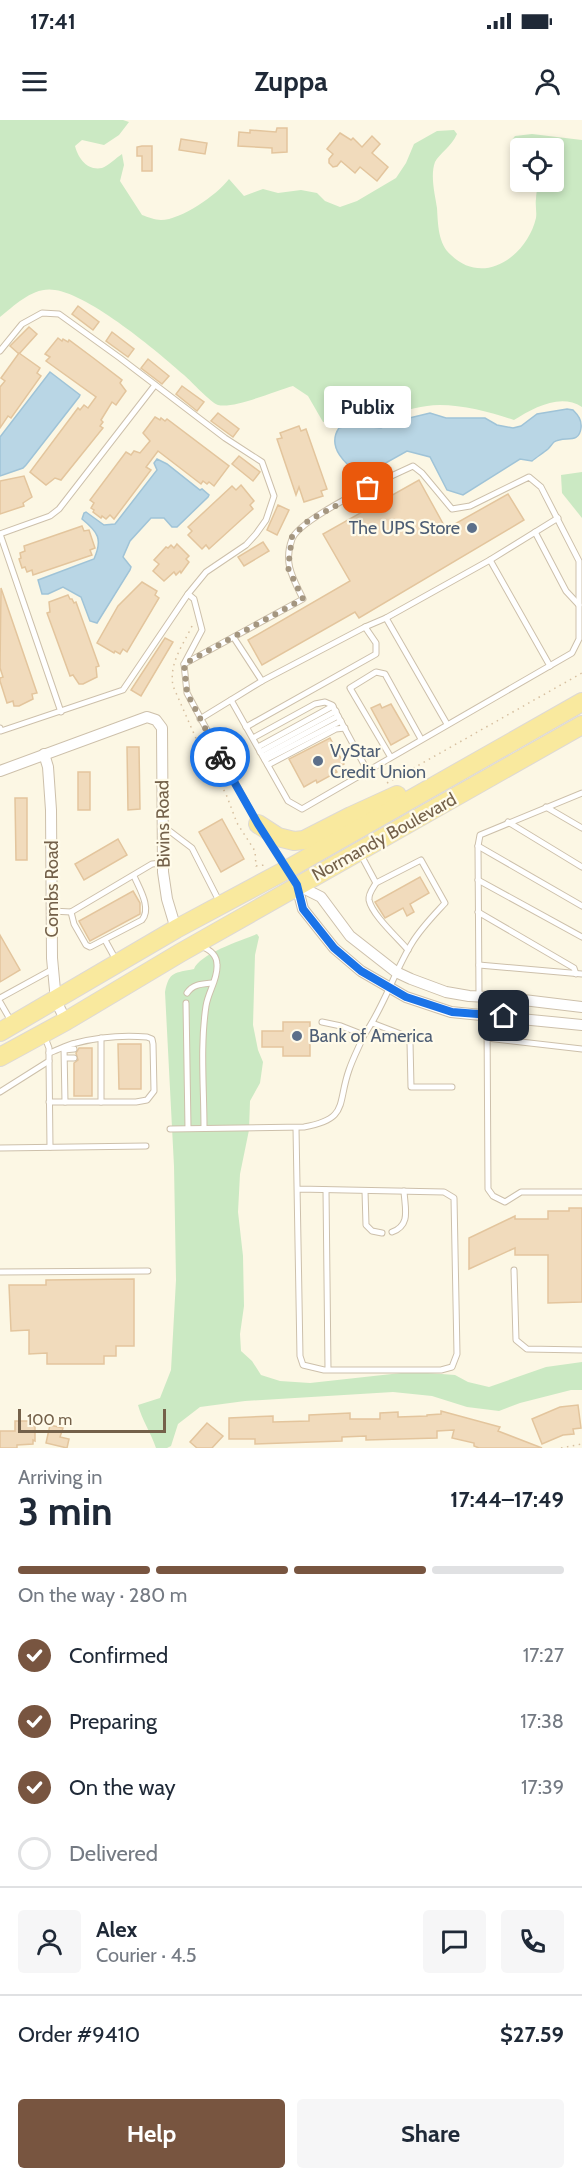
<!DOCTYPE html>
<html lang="en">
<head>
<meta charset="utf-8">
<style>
  :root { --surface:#fff; --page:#f6f6f7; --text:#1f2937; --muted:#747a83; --line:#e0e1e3; --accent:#785540 }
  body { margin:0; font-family:Cabin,sans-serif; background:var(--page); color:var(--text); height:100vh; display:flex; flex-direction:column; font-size:22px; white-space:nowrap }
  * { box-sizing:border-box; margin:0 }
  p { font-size:20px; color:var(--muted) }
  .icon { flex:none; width:33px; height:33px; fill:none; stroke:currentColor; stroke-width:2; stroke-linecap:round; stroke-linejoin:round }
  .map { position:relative; height:1328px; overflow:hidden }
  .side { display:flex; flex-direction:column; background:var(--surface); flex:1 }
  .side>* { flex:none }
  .controls { position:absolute; left:510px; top:18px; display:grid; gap:12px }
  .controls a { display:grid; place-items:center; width:54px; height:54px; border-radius:6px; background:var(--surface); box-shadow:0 3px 9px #0003; font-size:30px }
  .scale { position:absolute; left:18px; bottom:15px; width:148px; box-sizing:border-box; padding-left:6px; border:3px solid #74614a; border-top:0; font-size:16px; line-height:21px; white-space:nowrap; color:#74614a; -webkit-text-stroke:4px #fffbea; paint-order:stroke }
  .pin { position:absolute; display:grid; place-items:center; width:51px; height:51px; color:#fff; margin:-26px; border-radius:12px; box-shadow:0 3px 9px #0006 }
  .courier { position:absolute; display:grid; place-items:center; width:60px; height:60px; margin:-30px; border:4px solid #1a73e8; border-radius:50%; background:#fff; color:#222; box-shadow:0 2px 8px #0007 }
  .bubble { position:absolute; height:42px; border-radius:6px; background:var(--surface); box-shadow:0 3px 9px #0003; font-size:20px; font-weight:700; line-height:42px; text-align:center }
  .summary em { font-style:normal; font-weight:700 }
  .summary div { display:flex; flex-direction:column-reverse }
  .summary { display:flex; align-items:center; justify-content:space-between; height:102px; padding:0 18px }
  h1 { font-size:39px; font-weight:700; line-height:45px }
  .bar { display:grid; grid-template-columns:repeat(4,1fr); gap:9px 6px; align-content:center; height:72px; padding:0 18px }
  .bar i { height:8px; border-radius:4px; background:var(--line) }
  .bar .current { background:var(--accent) }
  .bar p { grid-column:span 4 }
  .line { display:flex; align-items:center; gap:15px; padding:0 18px; border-top:2px solid var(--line) }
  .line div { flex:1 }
  .round { display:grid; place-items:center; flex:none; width:63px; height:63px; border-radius:6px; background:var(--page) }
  ol { padding:0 18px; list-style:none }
  li { display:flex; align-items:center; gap:18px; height:66px }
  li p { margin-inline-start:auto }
  li .icon { padding:6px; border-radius:50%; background:var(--accent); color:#fff; stroke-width:4 }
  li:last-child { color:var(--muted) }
  li i { width:33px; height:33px; border:3px solid var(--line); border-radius:50% }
  .action { display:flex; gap:12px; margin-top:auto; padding:12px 18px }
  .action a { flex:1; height:69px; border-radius:6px; background:var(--accent); color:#fff; font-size:24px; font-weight:700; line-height:69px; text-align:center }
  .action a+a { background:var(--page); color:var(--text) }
  .status { display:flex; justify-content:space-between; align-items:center; height:42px; padding:0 30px; background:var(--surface); direction:ltr }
  .status svg { height:16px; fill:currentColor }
  header { display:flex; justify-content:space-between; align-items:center; height:78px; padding:0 18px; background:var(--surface); font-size:27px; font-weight:700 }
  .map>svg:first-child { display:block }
  .green { fill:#cbe9c3 }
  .water { fill:#b9d6e5; stroke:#9fc3d7; stroke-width:1.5 }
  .building { fill:#f1dbbc; stroke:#e3c59d; stroke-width:1.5 }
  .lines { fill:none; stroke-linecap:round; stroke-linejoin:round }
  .service-casing { stroke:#cdc0ab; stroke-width:7 }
  .minor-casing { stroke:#cdc0ab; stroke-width:12 }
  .primary-casing { stroke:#ded9d4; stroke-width:20 }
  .path { stroke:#d6bf9f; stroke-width:1.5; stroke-dasharray:1.5 4.5; stroke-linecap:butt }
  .service { stroke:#fff; stroke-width:5 }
  .minor { stroke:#fff; stroke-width:10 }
  .primary { stroke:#f9e99e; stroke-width:18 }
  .done { stroke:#a49680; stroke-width:6; stroke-dasharray:0 10.8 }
  .route { stroke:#1a73e8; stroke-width:8 }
  .service-dot { fill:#5c6f8a; stroke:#fffbea; stroke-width:2 }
  .labels { text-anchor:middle; stroke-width:4.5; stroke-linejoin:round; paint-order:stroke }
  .service-label { font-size:18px; fill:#4e5e75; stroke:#fffbea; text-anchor:start }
  .street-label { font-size:18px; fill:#74614a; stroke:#fffbea }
</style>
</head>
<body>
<div class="status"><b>17:41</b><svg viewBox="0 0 49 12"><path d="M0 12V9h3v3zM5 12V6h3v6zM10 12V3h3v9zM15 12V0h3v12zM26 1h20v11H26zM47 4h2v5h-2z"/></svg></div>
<header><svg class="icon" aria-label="menu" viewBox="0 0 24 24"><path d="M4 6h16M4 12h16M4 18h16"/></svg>Zuppa<svg class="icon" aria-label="person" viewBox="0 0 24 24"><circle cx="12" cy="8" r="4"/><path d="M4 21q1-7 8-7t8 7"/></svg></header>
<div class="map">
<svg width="582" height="1328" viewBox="0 0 582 1328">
  <rect width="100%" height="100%" fill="#fcf7e4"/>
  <g class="green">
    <path d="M0,0H123L129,2L119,15L104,25L82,20L75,26C78,38 87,51 102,48C108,46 116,38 122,34L124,45L120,61L142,95C148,97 155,100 161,100C181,100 217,75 229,59L244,76L263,69L278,73L301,70L317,73L325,81L340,87L357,81L396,58L406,43L414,24L437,11L454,10L457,14C452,26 439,34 435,42C430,56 435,74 437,88C438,104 438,124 451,135C484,167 527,136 536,98C537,92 535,85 536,79C536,73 538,68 537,62H554V28H520V34L516,31L511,21L515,16L532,14L582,20V287C560,273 534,288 514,300C491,292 452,282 427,286C410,288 395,295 377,297C365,298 351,293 340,296C333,298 330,302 323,302L308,276L293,266C275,271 234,289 218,285C210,282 192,262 184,255C157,231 90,175 55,170C34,166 15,185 0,197Z"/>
    <polygon points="582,352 582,398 562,373 561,355"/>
    <path d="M257,814L259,817L255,835L253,905L258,930L263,942L260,963L250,981L249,1010L240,1054L238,1092L243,1136L244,1186L240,1214L241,1231L252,1241L261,1255L280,1261L310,1263L401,1253H428L455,1255L468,1262L489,1267L546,1247L582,1242V1270H571L520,1283L499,1291L467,1287L432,1276L393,1272L245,1281L200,1287L178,1304L171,1326L167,1328H156C151,1313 142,1300 138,1285L160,1278L171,1250L176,1160L174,1046L165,872C169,851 175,853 194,849C199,834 242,820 257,814Z"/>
  </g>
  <g class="water">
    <polygon points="50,252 80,275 79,277 26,345 23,348 0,356 0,317"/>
    <path d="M567,289L573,290C578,295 582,300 581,308C579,325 564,315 554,322C552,324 550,327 548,329C543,333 537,337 532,341L520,339L463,375L447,370L430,337L407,331L366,354L361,355C346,345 326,327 339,308L351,305L381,308L397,301L430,293L446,298H485L497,305L513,308L521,306L537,294Z"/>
    <path d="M157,339L167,344L200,370L202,369L209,375L208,377L177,407H172L164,398H151L130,421L123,437L131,447L130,450L97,503L90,501L81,477L63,467L48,474H42L38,460L94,439C103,419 98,412 82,399L84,393L86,392L104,405L115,404L157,350L154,343Z"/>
  </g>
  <g class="building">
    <polygon points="277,8 287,8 287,32 272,33 272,28 238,26 239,12 250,13 250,10 276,12"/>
    <polygon points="340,13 351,20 353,18 362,27 372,16 380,24 372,33 388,47 377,61 360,47 355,53 341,41 337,46 333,47 329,43 329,39 333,34 327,29"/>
    <polygon points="181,19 207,23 205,34 179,30"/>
    <polygon points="142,26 152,26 152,51 142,51 142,36 137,36 137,27"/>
    <polygon points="78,186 99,202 93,210 72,194"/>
    <polygon points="29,207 37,214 19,234 10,226"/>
    <polygon points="112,212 134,229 128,237 106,221"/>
    <polygon points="58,218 62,221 63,219 68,222 69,220 92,237 122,260 120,263 126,271 116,285 112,282 101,300 103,302 100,306 103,308 61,360 55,358 46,365 30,352 78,288 80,290 84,285 88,288 96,277 46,241 50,237 45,234"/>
    <polygon points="19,233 40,248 37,253 41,256 11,298 8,296 0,308 0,267 5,261 1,258"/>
    <polygon points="148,239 169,256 162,264 141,248"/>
    <polygon points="182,266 204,282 197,291 176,274"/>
    <polygon points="218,293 239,309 233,317 211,301"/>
    <polygon points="155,297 160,300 161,298 165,301 167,299 229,346 214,366 209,362 207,364 203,361 201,364 158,331 146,347 151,350 114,399 110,395 106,399 102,396 101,398 93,392 94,390 91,388 94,383 90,380 126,332 131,335 134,331 140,333 150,321 143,313"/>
    <polygon points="299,306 301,311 306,309 327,369 321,371 323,376 304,382 299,367 296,375 277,319 282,318 280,313"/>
    <polygon points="239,336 260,352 253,361 232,344"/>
    <polygon points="24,356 32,377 23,383 24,386 0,394 0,361"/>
    <polygon points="419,360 446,409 508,374 524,400 359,498 355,492 262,545 248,520 350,461 323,414"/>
    <polygon points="241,365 254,381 250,385 253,389 209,429 206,425 202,429 188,415 192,411 188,407 232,366 236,370"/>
    <polygon points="278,385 289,390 277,415 267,410"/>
    <polygon points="82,406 84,411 89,410 95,428 90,430 92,435 33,455 32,450 27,452 25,447 22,448 19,439 21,438 20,433 25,431 24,426"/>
    <polygon points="263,422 269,431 244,446 238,437"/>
    <polygon points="177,424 189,436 186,439 189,442 181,453 180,451 176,455 174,452 164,461 153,451 159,444 154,440 166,427 168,428 171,425 174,428"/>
    <polygon points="142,462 157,471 155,475 159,478 127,532 123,529 120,534 115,531 114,533 97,523 118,486"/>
    <polygon points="1,468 37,573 32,574 33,579 19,586 14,586 13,581 7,583 0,561 0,558 3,557 0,548"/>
    <polygon points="68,475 70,479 72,479 74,483 76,482 99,546 96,547 97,557 83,564 79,564 73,555 70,556 47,493 50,492 49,482"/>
    <polygon points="165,518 173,522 141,576 131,570"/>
    <polygon points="380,584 382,588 391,584 409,615 391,625 371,588"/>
    <polygon points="330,618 344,644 335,649 337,652 317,663 316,660 304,667 289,639"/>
    <polygon points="127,627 139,627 140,689 128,690"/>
    <rect x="78" y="652" width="12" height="38"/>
    <polygon points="15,678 27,678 27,740 16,740"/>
    <polygon points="222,699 244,739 221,752 199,712"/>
    <polygon points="118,719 127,735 84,760 75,744"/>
    <polygon points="420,757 429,773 410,784 414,792 407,796 403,788 385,798 375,782"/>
    <polygon points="133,771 140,783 140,794 90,821 79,801"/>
    <polygon points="0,815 20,850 0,862"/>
    <polygon points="283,902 310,902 310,936 283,936 283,927 262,927 262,911 283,911"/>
    <polygon points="118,924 141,924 141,969 119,969"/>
    <polygon points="79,928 92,928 92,976 74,976 74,943 78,940 76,933"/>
    <polygon points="569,1088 582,1088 582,1182 548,1183 548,1135 515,1135 515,1128 469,1149 469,1118 515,1096 515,1099 548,1099 548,1091 569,1091"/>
    <polygon points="134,1159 134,1226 116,1226 116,1236 104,1236 104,1244 47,1244 47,1233 29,1234 29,1210 11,1211 9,1165 46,1165 46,1160"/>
    <polygon points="578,1285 581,1308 573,1309 574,1314 563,1315 542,1324 532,1299 560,1287"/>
    <polygon points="441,1291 500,1307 498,1311 542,1328 479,1328 474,1326 474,1323 452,1318 454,1310 437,1311 437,1318 366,1320 366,1316 342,1317 342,1321 255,1324 255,1319 229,1319 229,1298 273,1296 273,1302 309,1301 309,1295 350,1293 350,1299 380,1299 380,1293 398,1292 398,1297 427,1296 427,1295 441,1294"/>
    <polygon points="15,1301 35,1301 35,1321 33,1320 33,1324 17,1325 17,1328 0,1328 0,1311 15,1311"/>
    <polygon points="207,1303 223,1316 212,1328 197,1328 190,1322"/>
    <polygon points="50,1305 63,1308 60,1317 69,1319 67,1328 46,1323"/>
  </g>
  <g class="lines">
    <g class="service-casing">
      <g id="service">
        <polyline points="0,231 22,204 42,193 59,194 120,238 225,318 262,342 274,376 266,400 256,414 246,425 206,452 188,474 123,570 1,611 0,608"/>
        <polyline points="535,412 566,471 579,485"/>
        <polyline points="490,440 550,546"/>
        <polyline points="188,474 194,479 202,510 184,544 187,573 256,701"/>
        <polyline points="386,498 447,604"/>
        <path d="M184,544L303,479C293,458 283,443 292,419C300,398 390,356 413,346L422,353L452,389L470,386L529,357L541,367L579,441V519L572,533L302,689L288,681L231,580L200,599"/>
        <polyline points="262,561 365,507 386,498 490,440 558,398"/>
        <polyline points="231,580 262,561 234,518"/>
        <polyline points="61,592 0,414 50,396 59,389 155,265"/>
        <polyline points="246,607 376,534 376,523 365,507"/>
        <polyline points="253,618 315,584 325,582 332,585 367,650"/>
        <polyline points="258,627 333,586"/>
        <polyline points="260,632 336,591"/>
        <polyline points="263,636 338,596"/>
        <polyline points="390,636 350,568 376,552 385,554 421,619"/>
        <polyline points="265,640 341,601"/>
        <polyline points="268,645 336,609 345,608"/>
        <polyline points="546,687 582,708"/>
        <polyline points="508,702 582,747"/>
        <polyline points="163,706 192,728 219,781"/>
        <polyline points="268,719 286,746"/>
        <polyline points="478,726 582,786"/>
        <polyline points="478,760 582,817"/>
        <path d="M376,763C373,768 368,774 369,780C372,795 398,818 408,830"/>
        <polyline points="52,791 71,792 152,744 163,743"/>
        <path d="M71,792L74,804L86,825L90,827L142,800C152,788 139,768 134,756"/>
        <polyline points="478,792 574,848 576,854"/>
        <polyline points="105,820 116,840"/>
        <path d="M200,826C209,829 217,834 217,845C218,859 208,872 206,886C200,926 204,968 204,1008"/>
        <polyline points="479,845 582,854"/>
        <path d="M187,873C193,864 202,864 212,863"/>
        <polyline points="479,876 478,726 480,715 582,673"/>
        <polyline points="0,878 53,849"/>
        <polyline points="0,882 11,901"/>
        <polyline points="186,883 188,1008"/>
        <polyline points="487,896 488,1069 493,1076 505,1082 521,1072 582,1072"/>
        <path d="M322,902L341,906L364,915C384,887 394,852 412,823C421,808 434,795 445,783L421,740L376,763L361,735"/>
        <polyline points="372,903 406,916 410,922 411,967 452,967"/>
        <polyline points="101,918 101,982"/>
        <polyline points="487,918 582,929"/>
        <polyline points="64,928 65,982"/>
        <polyline points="64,930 74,929"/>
        <path d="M49,933C58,930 66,925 76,923C99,917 123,915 147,917L152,919L153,924L154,971L147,980L136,982H49"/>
        <polyline points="65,938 74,938"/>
        <polyline points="49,941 50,1027"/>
        <polyline points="0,972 49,941 49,928 44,915"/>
        <polyline points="296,1008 300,1236 303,1245 324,1250 441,1250 452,1247 457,1234 454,1078 444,1072 298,1069"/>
        <path d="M170,1009L304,1007C349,999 337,984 349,950C353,938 359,927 364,915"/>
        <polyline points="0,1028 146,1026"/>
        <polyline points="326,1070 328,1249"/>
        <polyline points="365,1071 366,1105 372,1111 382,1113"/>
        <path d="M392,1112C411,1105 405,1089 404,1071"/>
        <polyline points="514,1150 516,1220 527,1229 582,1230"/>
        <polyline points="0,1152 148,1151"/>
      </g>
    </g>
    <g class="minor-casing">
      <g id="minor">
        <polyline points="44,634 48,647 51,690 52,838 56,881 66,901"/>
        <polyline points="0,651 147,597 156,600 162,608 163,752 167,779 176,809"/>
        <polyline points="296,762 303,789 334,828 361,851 406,877 451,892 582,905"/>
        <polyline points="297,765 321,777 350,816 396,852 411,859 446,872 469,876 507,878 582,887"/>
      </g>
    </g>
    <g class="primary-casing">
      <g id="primary">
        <polyline points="258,704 278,717 294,721 304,720 351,696 397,675"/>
        <polyline points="0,912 176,809 288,749 582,582"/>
        <polyline points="0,937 66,901 180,833 582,605"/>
      </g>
    </g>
    <g class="path">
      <path d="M192,506C182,527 169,543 173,566L202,632L226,674L237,703L255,731L256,746L265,745"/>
      <polyline points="387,663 582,553"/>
      <polyline points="561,1328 582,1324"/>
    </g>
    <use href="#service" class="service"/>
    <use href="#minor" class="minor"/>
    <use href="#primary" class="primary"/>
  </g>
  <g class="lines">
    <polyline class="done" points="220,637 187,573 184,544 303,479 288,448 292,417 308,401 368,368"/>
    <polyline class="route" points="220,637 258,704 297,765 303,789 334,828 361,851 406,877 452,892 504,896"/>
  </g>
  <g class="service-dot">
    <circle cx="472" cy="408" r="6"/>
    <circle cx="318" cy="641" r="6"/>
    <circle cx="297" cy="916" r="6"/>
  </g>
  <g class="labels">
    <g class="service-label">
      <text x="460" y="414" text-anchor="end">The UPS Store</text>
      <text x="330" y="637">VyStar<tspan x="330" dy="21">Credit Union</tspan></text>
      <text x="309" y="922">Bank of America</text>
    </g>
    <g class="street-label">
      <text transform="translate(163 704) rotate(-91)" y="6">Bivins Road</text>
      <text transform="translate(384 717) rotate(-29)" y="6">Normandy Boulevard</text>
      <text transform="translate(52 769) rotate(-90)" y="6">Combs Road</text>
    </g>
  </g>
</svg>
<div class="controls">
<a><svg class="icon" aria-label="locate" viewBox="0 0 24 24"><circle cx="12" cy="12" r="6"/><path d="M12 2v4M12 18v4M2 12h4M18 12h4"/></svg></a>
</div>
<div class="scale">100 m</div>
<div class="pin" style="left:368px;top:368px;background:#ea580c"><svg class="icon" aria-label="bag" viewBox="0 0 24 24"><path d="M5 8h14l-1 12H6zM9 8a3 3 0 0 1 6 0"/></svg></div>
<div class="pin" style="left:504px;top:896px;background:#1f2937"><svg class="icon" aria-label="home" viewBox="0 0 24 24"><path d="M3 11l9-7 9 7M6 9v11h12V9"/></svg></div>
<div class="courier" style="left:220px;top:637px"><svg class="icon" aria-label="bike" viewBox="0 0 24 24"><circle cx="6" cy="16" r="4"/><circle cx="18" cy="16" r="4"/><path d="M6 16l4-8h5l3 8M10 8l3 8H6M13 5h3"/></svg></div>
<div class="bubble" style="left:324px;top:266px;width:87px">Publix</div>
</div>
<section class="side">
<div class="summary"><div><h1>3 min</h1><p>Arriving in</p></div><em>17:44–17:49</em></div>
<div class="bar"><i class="current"></i><i class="current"></i><i class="current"></i><i></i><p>On the way · 280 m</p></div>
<ol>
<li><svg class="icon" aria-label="check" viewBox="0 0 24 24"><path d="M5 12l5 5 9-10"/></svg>Confirmed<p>17:27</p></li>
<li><svg class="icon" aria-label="check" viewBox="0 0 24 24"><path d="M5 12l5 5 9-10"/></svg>Preparing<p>17:38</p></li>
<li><svg class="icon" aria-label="check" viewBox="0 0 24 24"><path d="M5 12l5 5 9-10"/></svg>On the way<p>17:39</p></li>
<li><i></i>Delivered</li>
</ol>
<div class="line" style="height:108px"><a class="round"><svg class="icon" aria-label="person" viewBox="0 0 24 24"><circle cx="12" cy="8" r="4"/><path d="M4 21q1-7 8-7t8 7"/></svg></a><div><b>Alex</b><p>Courier · 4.5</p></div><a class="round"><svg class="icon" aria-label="chat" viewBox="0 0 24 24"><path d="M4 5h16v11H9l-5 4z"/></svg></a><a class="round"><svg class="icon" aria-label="phone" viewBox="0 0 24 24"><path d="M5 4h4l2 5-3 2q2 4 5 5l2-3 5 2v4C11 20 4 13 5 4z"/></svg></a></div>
<div class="line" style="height:78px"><div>Order #9410</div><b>$27.59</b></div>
<div class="action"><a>Help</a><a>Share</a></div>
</section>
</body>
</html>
